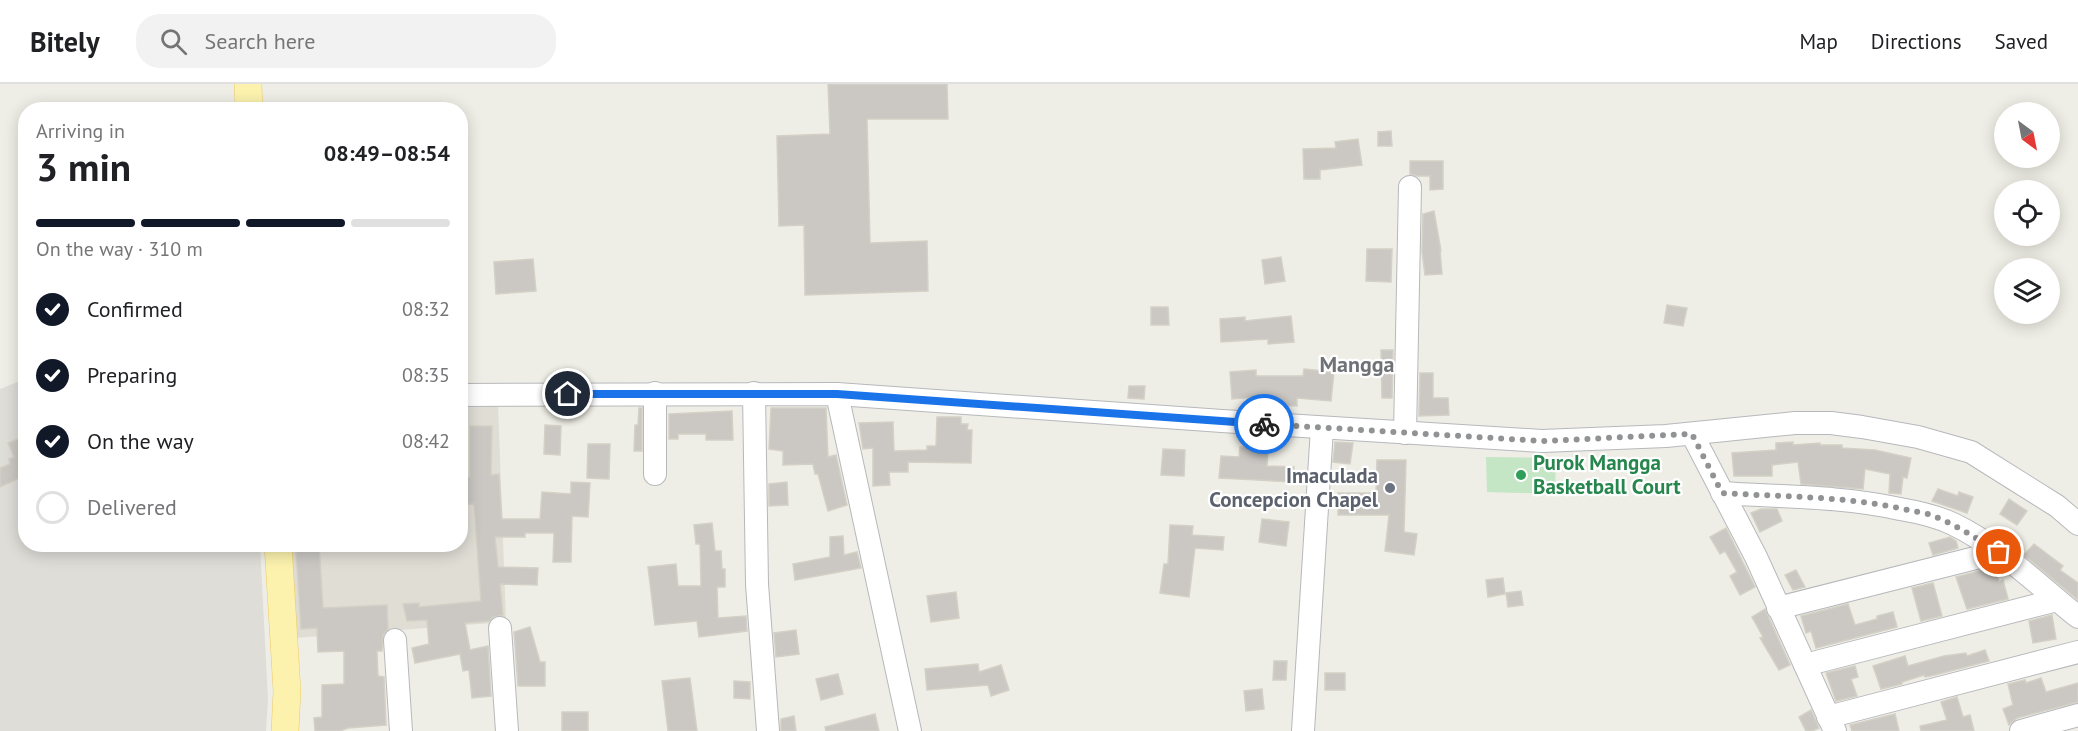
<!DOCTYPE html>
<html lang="en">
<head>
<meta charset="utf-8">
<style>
  :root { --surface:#fff; --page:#f2f2f2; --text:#202124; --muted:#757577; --line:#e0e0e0; --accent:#111827 }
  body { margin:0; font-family:"PT Sans",sans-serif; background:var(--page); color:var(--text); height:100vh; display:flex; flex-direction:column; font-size:22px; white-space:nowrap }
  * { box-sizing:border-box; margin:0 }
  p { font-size:20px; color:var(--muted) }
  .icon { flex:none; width:33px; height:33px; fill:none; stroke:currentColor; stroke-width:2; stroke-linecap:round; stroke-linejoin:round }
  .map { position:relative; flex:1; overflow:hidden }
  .side { position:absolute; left:18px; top:18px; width:450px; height:450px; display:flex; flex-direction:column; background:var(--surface); border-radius:24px; box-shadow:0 3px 15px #0003 }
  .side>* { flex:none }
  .needle { width:39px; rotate:148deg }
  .buttons { position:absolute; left:1994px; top:18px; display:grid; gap:12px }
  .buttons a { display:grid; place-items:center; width:66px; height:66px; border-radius:50%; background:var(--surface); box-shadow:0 3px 15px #0003; font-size:30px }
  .pin { position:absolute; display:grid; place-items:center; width:51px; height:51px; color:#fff; margin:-26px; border:3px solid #fff; border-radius:50%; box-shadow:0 2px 6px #0007 }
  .courier { position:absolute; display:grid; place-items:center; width:60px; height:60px; margin:-30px; border:4px solid #1a73e8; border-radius:50%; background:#fff; color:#222; box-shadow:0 2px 8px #0007 }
  .overview em { font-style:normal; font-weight:800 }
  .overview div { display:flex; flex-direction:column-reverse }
  .overview { display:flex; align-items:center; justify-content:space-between; height:102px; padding:0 18px }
  h1 { font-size:39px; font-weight:800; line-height:45px }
  .bar { display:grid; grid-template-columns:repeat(4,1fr); gap:9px 6px; align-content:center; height:72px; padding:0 18px }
  .bar i { height:8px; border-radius:4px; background:var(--line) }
  .bar .active { background:var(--accent) }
  .bar p { grid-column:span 4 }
  ol { padding:0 18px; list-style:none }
  li { display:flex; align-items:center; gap:18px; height:66px }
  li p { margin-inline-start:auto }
  li .icon { padding:6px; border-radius:50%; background:var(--accent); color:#fff; stroke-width:4 }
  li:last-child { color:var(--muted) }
  li i { width:33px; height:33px; border:3px solid var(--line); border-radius:50% }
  header { display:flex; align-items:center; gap:36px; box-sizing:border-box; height:84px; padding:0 30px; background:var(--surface); border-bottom:2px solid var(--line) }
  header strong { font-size:28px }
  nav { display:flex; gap:33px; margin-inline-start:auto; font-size:21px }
  .search { width:420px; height:54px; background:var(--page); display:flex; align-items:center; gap:15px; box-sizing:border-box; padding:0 21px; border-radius:24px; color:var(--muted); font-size:22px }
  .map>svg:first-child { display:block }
  .industrial { fill:#deddd8 }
  .education { fill:#dfddd4 }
  .green { fill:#c4e6c5 }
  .building { fill:#cbc8c4; stroke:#d4d0c5; stroke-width:1.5 }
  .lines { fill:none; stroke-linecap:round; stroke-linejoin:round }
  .minor-casing { stroke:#b6b8bc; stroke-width:24 }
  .major-casing { stroke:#edca62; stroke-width:28 }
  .minor { stroke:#fff; stroke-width:22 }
  .major { stroke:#fcf2ae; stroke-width:27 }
  .done { stroke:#919293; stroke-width:6; stroke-dasharray:0 10.8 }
  .route { stroke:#1a73e8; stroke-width:8 }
  .leisure-dot { fill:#2e9e5b; stroke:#fff; stroke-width:2 }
  .worship-dot { fill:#6b7280; stroke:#fff; stroke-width:2 }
  .labels { text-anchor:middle; stroke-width:4.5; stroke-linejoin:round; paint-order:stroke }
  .leisure-label { font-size:21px; font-weight:bold; fill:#27864d; stroke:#fff; text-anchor:start }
  .worship-label { font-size:21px; font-weight:bold; fill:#5b616d; stroke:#fff; text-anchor:end }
  .neighbourhood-label { font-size:22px; font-weight:bold; fill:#6f7378; stroke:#fff }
</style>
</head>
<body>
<header>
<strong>Bitely</strong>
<div class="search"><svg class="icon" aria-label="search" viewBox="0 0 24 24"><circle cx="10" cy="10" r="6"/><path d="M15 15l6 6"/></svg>Search here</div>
<nav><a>Map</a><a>Directions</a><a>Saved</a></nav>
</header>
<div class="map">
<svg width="2078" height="647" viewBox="0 0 2078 647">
  <rect width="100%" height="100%" fill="#efeee6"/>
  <polygon class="industrial" points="25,295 26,460 260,461 268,615 266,647 0,647 0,305"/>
  <polygon class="education" points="498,320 506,538 294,554 289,461 460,460 461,321"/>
  <polygon class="green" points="1486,373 1556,374 1555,410 1487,408"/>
  <g class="building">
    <polygon points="828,0 947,0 948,35 867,35 870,159 927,157 928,207 805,211 804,141 779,142 777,52 830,50"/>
    <polygon points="1391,47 1392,62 1378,62 1378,48"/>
    <polygon points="1358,55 1362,81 1320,86 1320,95 1304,95 1303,65 1336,64 1335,58"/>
    <polygon points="1410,77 1443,77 1443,105 1430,106 1430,92 1418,92 1410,90"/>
    <polygon points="1434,127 1441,167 1440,167 1442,190 1425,191 1422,167 1423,130"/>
    <polygon points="1367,165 1392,165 1391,198 1366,197"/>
    <polygon points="1281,173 1285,197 1265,200 1262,176"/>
    <polygon points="533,175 536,207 496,210 494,178"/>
    <polygon points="1667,221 1687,224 1683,242 1664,239"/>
    <polygon points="1151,223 1168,223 1169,241 1151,241"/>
    <polygon points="1291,232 1294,258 1268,260 1268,255 1221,258 1220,235 1245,233 1245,237"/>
    <polygon points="1381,266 1393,266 1392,314 1382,314"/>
    <polygon points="1304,285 1334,288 1331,317 1297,314 1297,322 1268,321 1268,312 1232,315 1230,288 1256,286 1256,292 1303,292"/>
    <polygon points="1420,289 1433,289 1433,314 1448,314 1449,331 1419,332"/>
    <polygon points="1129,302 1145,302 1144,315 1128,314"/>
    <polygon points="639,324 642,324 642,367 634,367 635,341 638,341"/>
    <polygon points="771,324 826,324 828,373 836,371 847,421 828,427 818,390 815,390 813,380 783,381 783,367 769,365"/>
    <polygon points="732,327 733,356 706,356 706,350 678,350 678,355 669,355 669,330"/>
    <polygon points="937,333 961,333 961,340 968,340 967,346 972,346 971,379 908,378 908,388 889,388 890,401 873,402 873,364 863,365 859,339 893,338 894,367 927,366 927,362 936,362"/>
    <polygon points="545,341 561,342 560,371 544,370"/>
    <polygon points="470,342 492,342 491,391 499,390 502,435 540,435 542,408 571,410 571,398 590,399 588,433 572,432 571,478 553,478 554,449 525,449 525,453 495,453 498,483 538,484 537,501 500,500 503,531 493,533 489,537 465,539 470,566 488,562 491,612 472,614 469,586 463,587 460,570 415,579 412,564 429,560 427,536 407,537 403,520 419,519 419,523 481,517 474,420 460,421 460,393 470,393"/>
    <polygon points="26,352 26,400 22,393 0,403 0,384 10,380 9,375 14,373 8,359"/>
    <polygon points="1335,358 1353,359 1350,380 1333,378"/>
    <polygon points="1793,358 1793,361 1820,359 1820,361 1842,361 1842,364 1875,366 1911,374 1907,394 1903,393 1901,410 1889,409 1890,390 1865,385 1863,405 1801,400 1798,378 1772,381 1772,392 1734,392 1732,369 1776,366 1776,359"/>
    <polygon points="588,360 610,360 609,395 587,394"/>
    <polygon points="1240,363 1268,364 1267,382 1294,383 1293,398 1219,394 1221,372 1239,373"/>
    <polygon points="1163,365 1185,366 1184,392 1161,391"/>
    <polygon points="1377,376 1406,376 1404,448 1417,450 1414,471 1385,467 1389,431 1338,431 1338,409 1376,409"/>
    <polygon points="787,398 788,421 769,422 769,400"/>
    <polygon points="1938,405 1958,412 1959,408 1973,413 1967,429 1932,417"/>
    <polygon points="2009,415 2027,427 2017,441 2000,430"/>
    <polygon points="1761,425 1777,425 1782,437 1760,448 1751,429"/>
    <polygon points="1262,435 1289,438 1286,462 1259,458"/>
    <polygon points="712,439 715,467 721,467 722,485 725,485 725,503 717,503 718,534 746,532 747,547 699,553 697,537 655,541 648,483 676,480 678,502 701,502 700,460 696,460 694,441"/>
    <polygon points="1170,441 1193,442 1192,451 1224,453 1223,466 1195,464 1189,513 1160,509 1164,480 1168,480"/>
    <polygon points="1726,444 1755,503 1740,511 1730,492 1737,488 1725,467 1720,470 1710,453"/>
    <polygon points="843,452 844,471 857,468 861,484 795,496 793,480 830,473 830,453"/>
    <polygon points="1950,453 1956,457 1958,464 1933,471 1929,459"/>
    <polygon points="302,460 319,460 323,524 387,521 388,545 383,551 382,567 377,567 378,592 384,593 386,641 348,644 340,647 315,647 314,634 322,633 322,601 344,600 344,567 318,568 317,544 301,545 296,468 302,467"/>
    <polygon points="2034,460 2063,482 2060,486 2078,499 2078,516 2024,471"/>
    <polygon points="1995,483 1999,498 2003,496 2008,515 1967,525 1956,493"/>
    <polygon points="1796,486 1805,503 1793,506 1785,491"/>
    <polygon points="1503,494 1505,510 1488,513 1486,496"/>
    <polygon points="1933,499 1942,532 1921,537 1912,504"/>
    <polygon points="1521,507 1523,521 1508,523 1506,509"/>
    <polygon points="956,508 959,534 931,538 927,512"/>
    <polygon points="1848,520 1855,541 1877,535 1877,532 1893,528 1897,543 1816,564 1811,547 1806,549 1801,532"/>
    <polygon points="1765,525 1790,581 1779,586 1760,554 1763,553 1752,533"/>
    <polygon points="2052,531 2056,555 2033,559 2029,537"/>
    <polygon points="530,543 540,578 545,578 545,602 518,602 514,548"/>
    <polygon points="796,546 799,570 776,573 774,549"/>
    <polygon points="1985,566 1989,577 1935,591 1925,593 1924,591 1902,598 1902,600 1881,605 1873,582 1905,572 1908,582 1944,572 1966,569 1967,572"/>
    <polygon points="1274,577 1287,577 1286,596 1273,596"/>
    <polygon points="978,580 979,588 1001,581 1009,606 991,612 988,601 927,606 925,585"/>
    <polygon points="1855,582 1858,593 1851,595 1857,612 1836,617 1826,589"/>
    <rect x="1325" y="589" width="20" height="17"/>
    <polygon points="838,590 843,610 821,616 816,595"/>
    <polygon points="690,594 697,647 668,647 662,597"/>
    <polygon points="2041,594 2046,608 2078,599 2078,618 2017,634 2009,641 2003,625 2013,621 2008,600 2025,596 2026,599"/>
    <polygon points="734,597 750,598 750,615 734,614"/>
    <polygon points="1262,605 1264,625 1246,627 1244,607"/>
    <polygon points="1957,613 1963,633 1970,631 1974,647 1921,647 1920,642 1947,636 1941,618"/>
    <polygon points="1811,626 1819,644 1812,647 1806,647 1799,633"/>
    <rect x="562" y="628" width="26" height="19"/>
    <polygon points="875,630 879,647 826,647 825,643"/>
    <polygon points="1895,630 1899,647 1852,647 1850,641"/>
    <polygon points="794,632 796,647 781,647 781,635"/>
  </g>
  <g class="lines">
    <g class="minor-casing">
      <g id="minor">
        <polyline points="754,309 757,500 768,647"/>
        <polyline points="837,310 910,647"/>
        <polyline points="460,311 837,310 1222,337 1542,357 1666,352 1795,339 1831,339 1862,343 1918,353 1971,368 2057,422 2078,440"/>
        <polyline points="1405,349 1410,103"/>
        <polyline points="1692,350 1756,473 1835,647"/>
        <polyline points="655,390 655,309"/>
        <path d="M1722,409C1782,413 1841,412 1900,425C1918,428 1936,432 1953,440C1999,462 2038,501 2078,533"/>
        <polyline points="1778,524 1999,468"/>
        <polyline points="500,544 507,647"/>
        <polyline points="395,556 401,647"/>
        <polyline points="1805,581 2057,516"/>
        <polyline points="1828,633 2078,568"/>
        <polyline points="1303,647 1322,344"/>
        <polyline points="2021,647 2078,631"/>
      </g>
    </g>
    <g class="major-casing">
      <g id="major">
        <polyline points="248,0 249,26"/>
        <polyline points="278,460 287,607 285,647"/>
      </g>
    </g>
    <use href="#minor" class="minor"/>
    <use href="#major" class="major"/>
  </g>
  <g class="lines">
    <path class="done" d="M1264,340L1542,357L1692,350L1722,409C1782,413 1841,412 1899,424C1910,427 1921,428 1931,431C1955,440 1977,455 1999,468"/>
    <polyline class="route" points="568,310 837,310 1264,340"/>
  </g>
  <circle class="leisure-dot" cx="1521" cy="391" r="6"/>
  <circle class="worship-dot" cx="1390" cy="404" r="6"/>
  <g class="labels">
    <g class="leisure-label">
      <text x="1533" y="386">Purok Mangga<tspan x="1533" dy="24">Basketball Court</tspan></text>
    </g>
    <g class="worship-label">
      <text x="1378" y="399">Imaculada<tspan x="1378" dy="24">Concepcion Chapel</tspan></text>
    </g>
    <g class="neighbourhood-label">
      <text x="1357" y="288">Mangga</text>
    </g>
  </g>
</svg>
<div class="buttons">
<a><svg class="needle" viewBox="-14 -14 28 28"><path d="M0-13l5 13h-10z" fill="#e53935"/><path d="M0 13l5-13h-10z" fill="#757577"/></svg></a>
<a><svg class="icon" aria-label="locate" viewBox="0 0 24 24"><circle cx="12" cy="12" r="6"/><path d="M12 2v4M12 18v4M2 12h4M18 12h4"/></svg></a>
<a><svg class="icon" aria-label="layers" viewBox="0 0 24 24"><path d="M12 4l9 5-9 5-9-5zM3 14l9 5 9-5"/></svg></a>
</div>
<div class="pin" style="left:1999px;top:468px;background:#ea580c"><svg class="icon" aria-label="bag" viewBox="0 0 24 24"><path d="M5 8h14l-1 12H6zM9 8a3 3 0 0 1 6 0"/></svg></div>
<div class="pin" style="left:568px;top:310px;background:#1f2937"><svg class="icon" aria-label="home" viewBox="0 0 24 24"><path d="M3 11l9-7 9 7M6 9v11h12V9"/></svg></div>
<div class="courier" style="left:1264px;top:340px"><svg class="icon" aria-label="bike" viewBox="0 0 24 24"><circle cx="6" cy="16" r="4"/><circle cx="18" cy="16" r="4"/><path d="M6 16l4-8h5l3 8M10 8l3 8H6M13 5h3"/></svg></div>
<section class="side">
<div class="overview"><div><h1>3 min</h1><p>Arriving in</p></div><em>08:49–08:54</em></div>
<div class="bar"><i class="active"></i><i class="active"></i><i class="active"></i><i></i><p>On the way · 310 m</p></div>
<ol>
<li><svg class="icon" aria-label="check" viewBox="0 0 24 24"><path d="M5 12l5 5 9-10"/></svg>Confirmed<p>08:32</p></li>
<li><svg class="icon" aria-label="check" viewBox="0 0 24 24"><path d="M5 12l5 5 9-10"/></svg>Preparing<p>08:35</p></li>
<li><svg class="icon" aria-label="check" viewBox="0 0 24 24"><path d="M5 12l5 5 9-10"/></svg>On the way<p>08:42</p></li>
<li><i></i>Delivered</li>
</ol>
</section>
</div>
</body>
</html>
